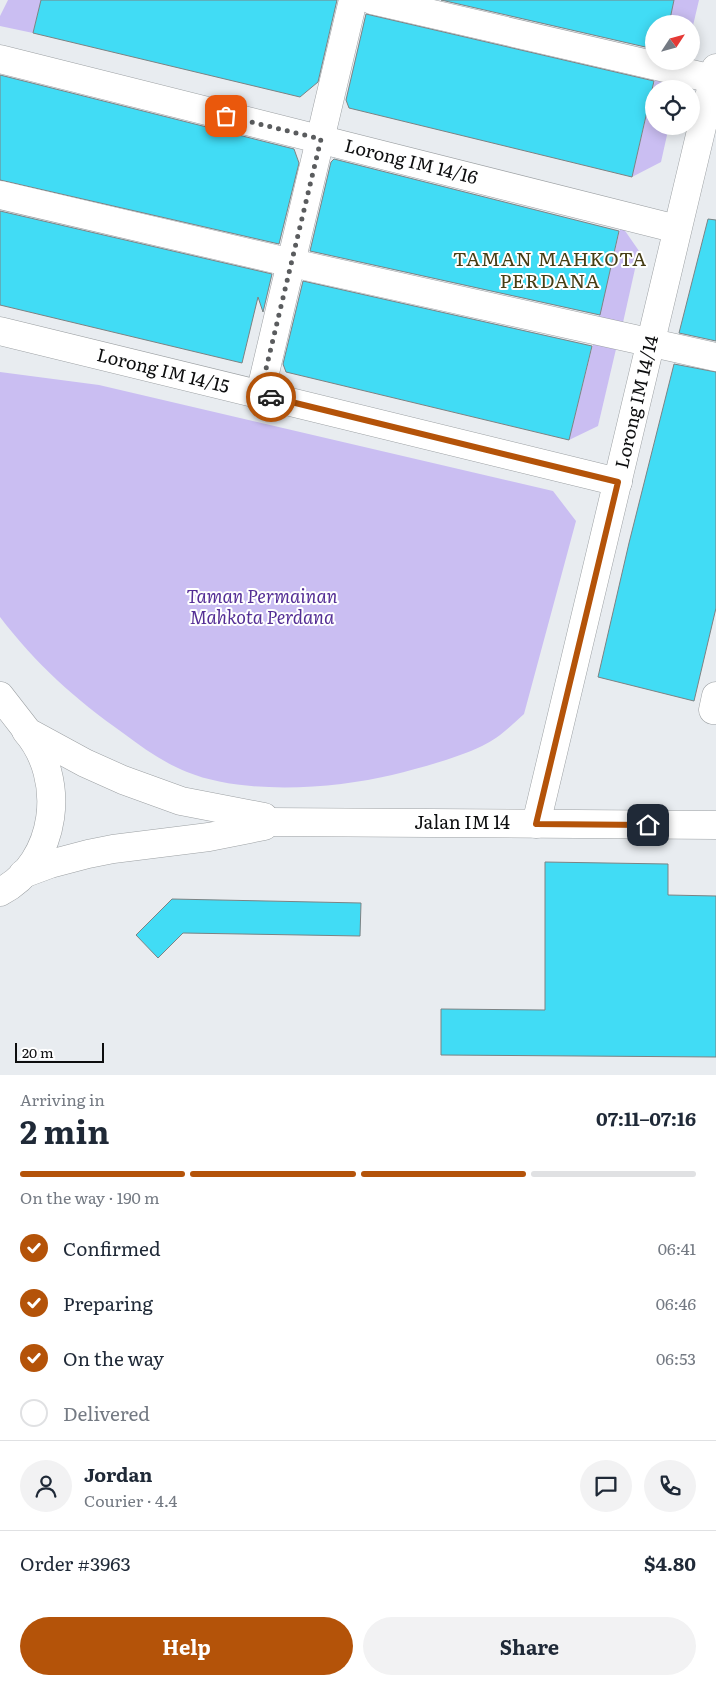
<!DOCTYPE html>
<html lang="en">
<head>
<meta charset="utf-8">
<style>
  :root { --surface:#fff; --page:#f2f2f3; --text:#1f2937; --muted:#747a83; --line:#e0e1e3; --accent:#b45309 }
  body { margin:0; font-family:Literata,serif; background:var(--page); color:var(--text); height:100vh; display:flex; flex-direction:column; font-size:19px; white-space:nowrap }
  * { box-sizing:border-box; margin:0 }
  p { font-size:16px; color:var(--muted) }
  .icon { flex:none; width:28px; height:28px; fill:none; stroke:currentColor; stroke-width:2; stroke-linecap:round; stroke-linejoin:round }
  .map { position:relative; height:1075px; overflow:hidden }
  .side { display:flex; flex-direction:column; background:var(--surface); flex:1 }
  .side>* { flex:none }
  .needle { width:32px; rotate:54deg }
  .controls { position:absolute; left:645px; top:15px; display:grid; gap:10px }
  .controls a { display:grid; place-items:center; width:55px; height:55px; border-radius:50%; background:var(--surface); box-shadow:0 2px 12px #0003; font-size:25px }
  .scale { position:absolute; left:15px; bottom:12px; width:89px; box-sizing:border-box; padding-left:5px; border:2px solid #0d0e0f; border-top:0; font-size:14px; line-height:18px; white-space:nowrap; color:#0d0e0f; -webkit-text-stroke:4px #fff; paint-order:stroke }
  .pin { position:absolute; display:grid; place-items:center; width:42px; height:42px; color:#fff; margin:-21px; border-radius:10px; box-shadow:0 2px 8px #0006 }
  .courier { position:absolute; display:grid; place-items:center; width:50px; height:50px; margin:-25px; border:4px solid #b45309; border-radius:50%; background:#fff; color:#222; box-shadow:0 1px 6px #0007 }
  .head em { font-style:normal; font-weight:700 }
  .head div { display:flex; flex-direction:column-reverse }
  .head { display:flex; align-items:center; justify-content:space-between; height:85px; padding:0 20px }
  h1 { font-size:32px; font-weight:700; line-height:38px }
  .bar { display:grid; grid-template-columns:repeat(4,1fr); gap:8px 5px; align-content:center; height:60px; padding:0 20px }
  .bar i { height:6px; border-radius:4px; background:var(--line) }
  .bar .active { background:var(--accent) }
  .bar p { grid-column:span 4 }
  .line { display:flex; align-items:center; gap:12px; padding:0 20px; border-top:1px solid var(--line) }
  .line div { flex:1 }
  .round { display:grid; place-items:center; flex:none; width:52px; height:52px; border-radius:26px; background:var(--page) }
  ol { padding:0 20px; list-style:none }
  li { display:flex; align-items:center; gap:15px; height:55px }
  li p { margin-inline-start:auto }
  li .icon { padding:5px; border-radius:50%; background:var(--accent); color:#fff; stroke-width:4 }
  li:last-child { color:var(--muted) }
  li i { width:28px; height:28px; border:2px solid var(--line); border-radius:50% }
  .button { display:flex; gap:10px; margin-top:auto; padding:10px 20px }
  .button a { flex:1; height:58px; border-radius:30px; background:var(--accent); color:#fff; font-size:20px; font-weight:700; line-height:58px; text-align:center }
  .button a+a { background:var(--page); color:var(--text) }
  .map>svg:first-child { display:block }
  .green { fill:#cabef2 }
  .building { fill:#41dcf5; stroke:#7d8283 }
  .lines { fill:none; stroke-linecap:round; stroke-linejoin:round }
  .minor-casing { stroke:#9ca0a3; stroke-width:29 }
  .minor { stroke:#fff; stroke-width:28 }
  .done { stroke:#5a5c5e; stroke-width:5; stroke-dasharray:0 9 }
  .route { stroke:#b45309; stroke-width:6 }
  .labels { text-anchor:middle; stroke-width:4; stroke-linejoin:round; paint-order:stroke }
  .street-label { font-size:18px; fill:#0d0e0f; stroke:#fff }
  .park-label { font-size:18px; font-style:italic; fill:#542e95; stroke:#fff }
  .neighbourhood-label { font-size:19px; letter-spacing:1px; fill:#473e15; stroke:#fff }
</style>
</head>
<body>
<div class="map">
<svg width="716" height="1075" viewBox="0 0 716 1075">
  <rect width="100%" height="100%" fill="#e8ecf0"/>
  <g class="green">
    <polygon points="8,0 41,0 33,33 0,26 0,16"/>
    <polygon points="674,0 699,0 691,34 691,24 669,24"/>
    <polygon points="655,80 678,86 678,89 654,89 654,126 669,126 661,162 632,177"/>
    <polygon points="621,225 639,251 622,327 598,322"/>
    <polygon points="593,344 616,349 598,426 569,440"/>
    <path d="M0,372L99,385L553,491L576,521L524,714C511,726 498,739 482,746C457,758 420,768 392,775C334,789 243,795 187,772C164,763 143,748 123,733C75,699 36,664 0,617Z"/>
  </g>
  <g class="building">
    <polygon points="41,0 337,0 318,82 300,97 33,33"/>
    <polygon points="441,0 674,0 669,24 654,24 654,49"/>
    <polygon points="366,14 654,81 632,177 349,108 346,100"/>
    <polygon points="0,75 294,149 299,163 279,244 0,180"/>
    <polygon points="334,159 619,231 600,315 310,251 331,162"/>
    <polygon points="0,211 272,274 263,312 258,297 242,363 0,305"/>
    <polygon points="708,219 716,220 716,341 679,333"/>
    <polygon points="303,281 592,346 569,440 286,372 283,364"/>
    <polygon points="674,364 716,372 716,608 694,701 598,677 629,543"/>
    <polygon points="545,862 668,864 668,895 716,896 716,1057 441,1055 441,1009 545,1010"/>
    <polygon points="172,899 361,903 360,936 183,933 158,958 136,935"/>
  </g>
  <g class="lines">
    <g class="minor-casing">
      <g id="minor">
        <polyline points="372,0 713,79"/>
        <polyline points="0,59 677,229"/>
        <polyline points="0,195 292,263 716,357"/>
        <polyline points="0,331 618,482"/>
        <polyline points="260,394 353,0"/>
        <polyline points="0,696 28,732 85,763 123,780 181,801 264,817 267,822"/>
        <polyline points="716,696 713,710 716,710"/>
        <polyline points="267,822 716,825"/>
        <polyline points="536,824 716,68"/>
        <polyline points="23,874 50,864 88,854 113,849 209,837 264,826 267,822"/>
        <path d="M0,892C58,862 67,778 26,731"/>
      </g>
    </g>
    <use href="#minor" class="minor"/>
  </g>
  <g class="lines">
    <polyline class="done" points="226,116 321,139 260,394 271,397"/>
    <polyline class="route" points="271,397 618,482 536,824 648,825"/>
  </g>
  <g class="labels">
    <g class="street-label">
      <text transform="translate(411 162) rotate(14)" y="6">Lorong IM 14/16</text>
      <text transform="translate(163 371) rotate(14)" y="6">Lorong IM 14/15</text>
      <text transform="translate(637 402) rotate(-77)" y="6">Lorong IM 14/14</text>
      <text x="462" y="829">Jalan IM 14</text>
    </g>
    <g class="park-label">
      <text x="262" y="603">Taman Permainan<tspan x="262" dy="21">Mahkota Perdana</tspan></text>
    </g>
    <g class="neighbourhood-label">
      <text x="550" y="266">TAMAN MAHKOTA<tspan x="550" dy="22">PERDANA</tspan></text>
    </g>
  </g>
</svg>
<div class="controls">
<a><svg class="needle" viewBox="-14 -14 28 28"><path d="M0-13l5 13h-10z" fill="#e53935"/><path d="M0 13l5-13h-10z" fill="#747a83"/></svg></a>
<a><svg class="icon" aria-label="locate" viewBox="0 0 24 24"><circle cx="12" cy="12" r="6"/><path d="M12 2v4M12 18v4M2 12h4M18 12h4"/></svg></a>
</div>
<div class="scale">20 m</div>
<div class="pin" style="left:226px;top:116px;background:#ea580c"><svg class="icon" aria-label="bag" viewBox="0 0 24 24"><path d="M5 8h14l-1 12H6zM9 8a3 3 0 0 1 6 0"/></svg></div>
<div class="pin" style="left:648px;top:825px;background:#1f2937"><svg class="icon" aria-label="home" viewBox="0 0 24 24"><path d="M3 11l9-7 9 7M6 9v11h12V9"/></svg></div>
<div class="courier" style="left:271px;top:397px"><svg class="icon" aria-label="car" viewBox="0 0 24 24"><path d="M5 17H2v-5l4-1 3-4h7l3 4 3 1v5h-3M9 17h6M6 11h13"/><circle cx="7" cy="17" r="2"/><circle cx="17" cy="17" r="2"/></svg></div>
</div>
<section class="side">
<div class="head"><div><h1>2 min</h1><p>Arriving in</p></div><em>07:11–07:16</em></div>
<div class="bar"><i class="active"></i><i class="active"></i><i class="active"></i><i></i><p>On the way · 190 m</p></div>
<ol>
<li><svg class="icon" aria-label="check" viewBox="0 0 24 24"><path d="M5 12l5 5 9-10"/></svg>Confirmed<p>06:41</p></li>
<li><svg class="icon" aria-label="check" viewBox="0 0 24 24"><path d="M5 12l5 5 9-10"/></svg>Preparing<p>06:46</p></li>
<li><svg class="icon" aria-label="check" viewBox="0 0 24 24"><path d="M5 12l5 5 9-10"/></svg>On the way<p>06:53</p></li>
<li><i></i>Delivered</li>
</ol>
<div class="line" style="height:90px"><a class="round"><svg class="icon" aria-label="person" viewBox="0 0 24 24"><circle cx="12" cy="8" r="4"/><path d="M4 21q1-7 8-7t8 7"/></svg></a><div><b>Jordan</b><p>Courier · 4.4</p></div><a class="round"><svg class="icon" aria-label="chat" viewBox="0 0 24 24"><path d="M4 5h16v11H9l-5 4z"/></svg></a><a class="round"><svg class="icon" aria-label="phone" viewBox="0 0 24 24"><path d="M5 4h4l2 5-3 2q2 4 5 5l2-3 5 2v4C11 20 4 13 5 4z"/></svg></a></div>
<div class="line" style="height:65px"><div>Order #3963</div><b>$4.80</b></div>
<div class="button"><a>Help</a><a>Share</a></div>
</section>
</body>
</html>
